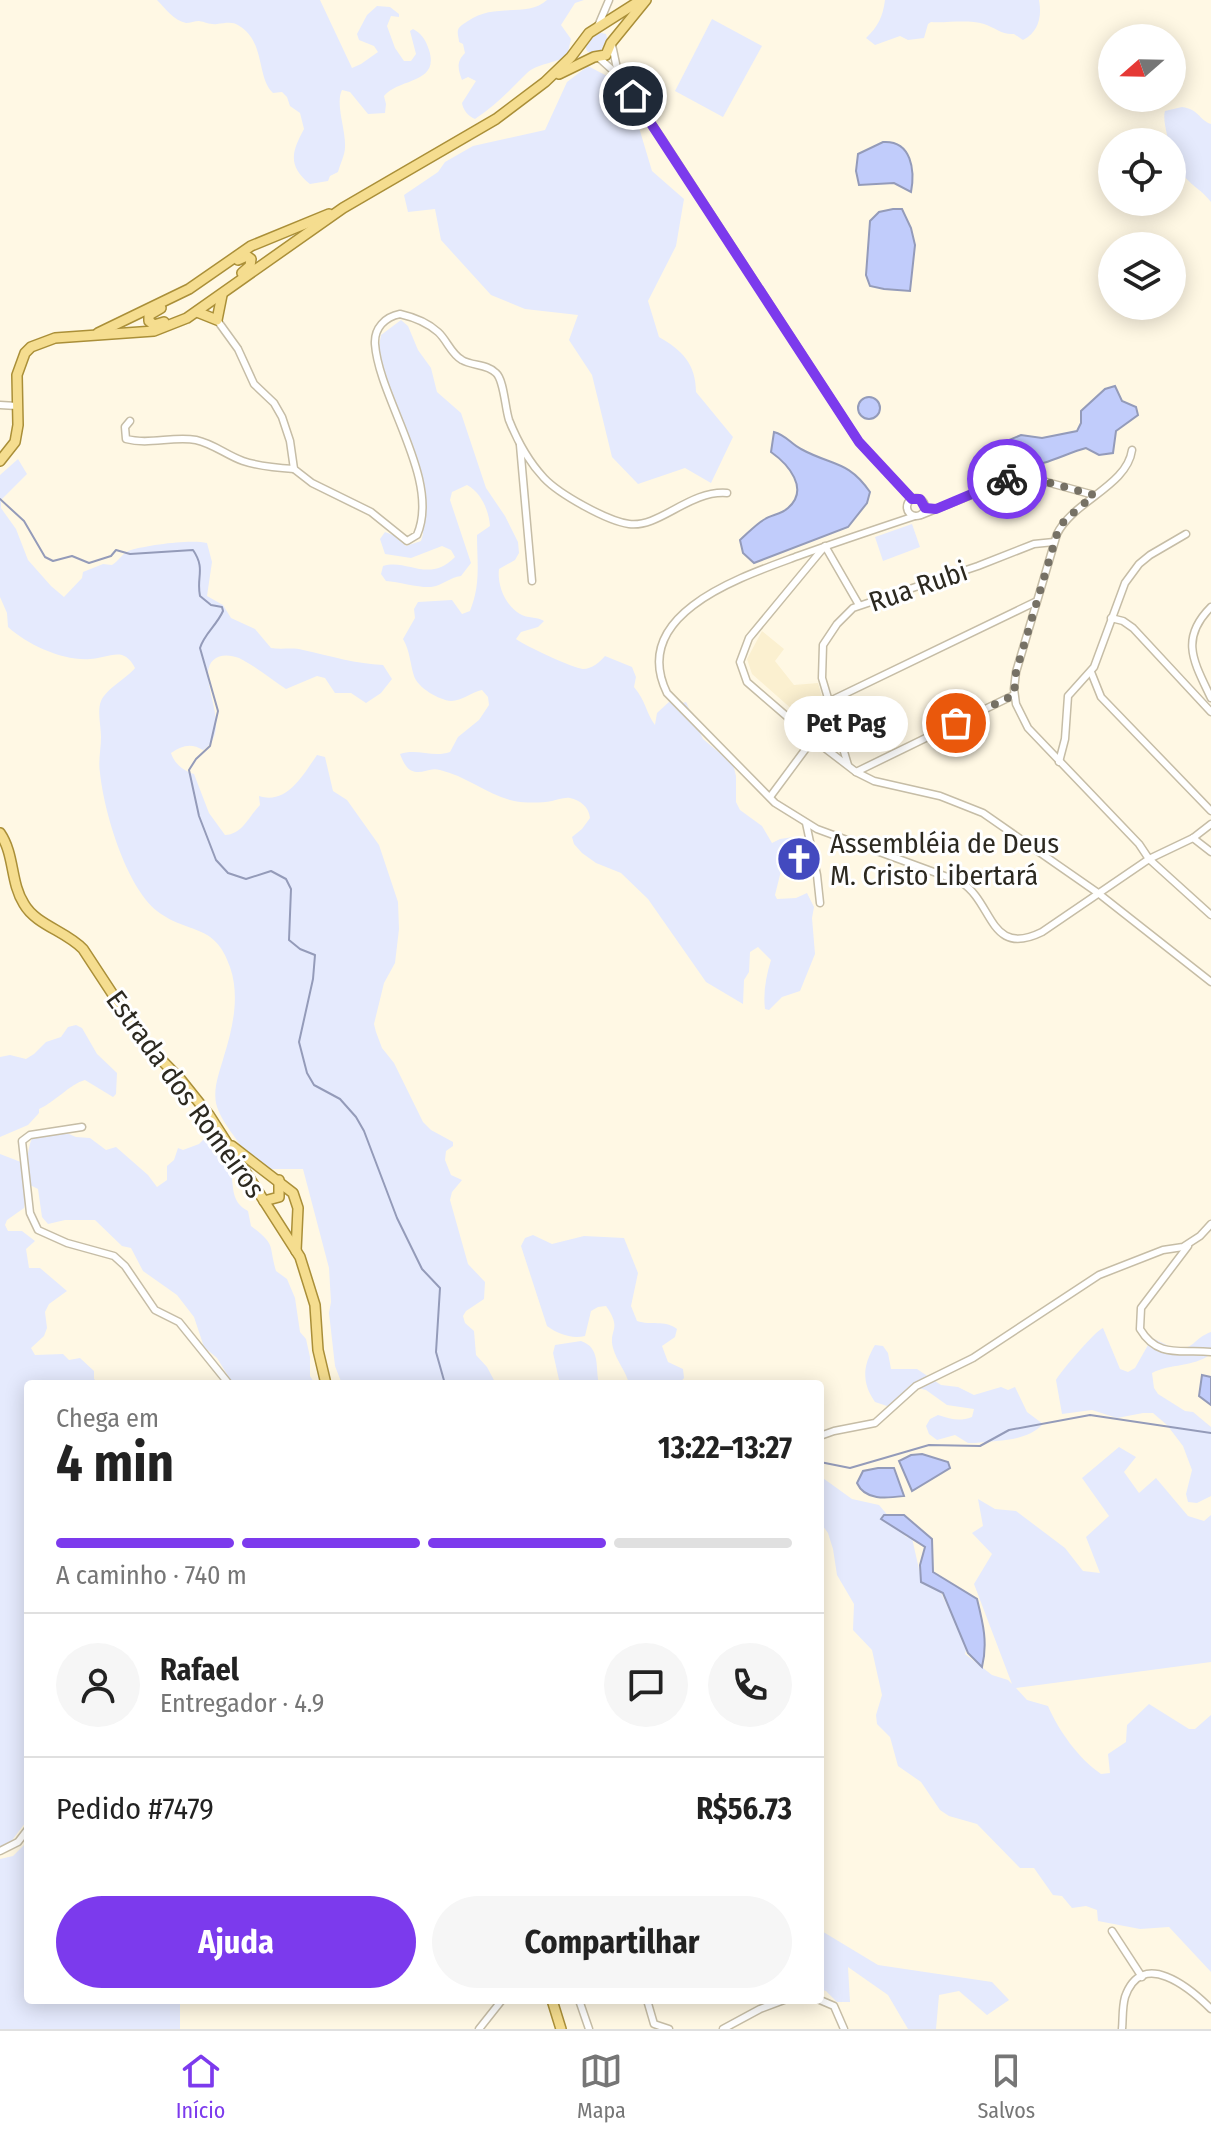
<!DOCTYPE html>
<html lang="pt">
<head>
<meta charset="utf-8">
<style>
  :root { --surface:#fff; --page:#f6f6f6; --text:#222; --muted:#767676; --line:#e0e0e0; --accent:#7c3aed }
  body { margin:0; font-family:"Fira Sans Condensed",sans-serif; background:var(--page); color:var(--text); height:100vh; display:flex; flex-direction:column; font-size:30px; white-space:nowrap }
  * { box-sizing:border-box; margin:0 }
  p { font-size:26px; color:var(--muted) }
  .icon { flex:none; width:44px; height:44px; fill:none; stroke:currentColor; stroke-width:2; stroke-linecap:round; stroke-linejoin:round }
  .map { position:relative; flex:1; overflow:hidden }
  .panel { position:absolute; left:24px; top:1380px; width:800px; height:624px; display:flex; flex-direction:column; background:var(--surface); border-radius:8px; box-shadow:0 4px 20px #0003 }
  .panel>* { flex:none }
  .needle { width:52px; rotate:250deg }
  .buttons { position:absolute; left:1098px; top:24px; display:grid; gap:16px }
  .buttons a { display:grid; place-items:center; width:88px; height:88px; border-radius:50%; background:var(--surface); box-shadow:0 4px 20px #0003; font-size:40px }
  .pin { position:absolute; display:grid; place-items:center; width:68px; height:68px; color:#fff; margin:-34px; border:4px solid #fff; border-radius:50%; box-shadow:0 2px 8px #0007 }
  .courier { position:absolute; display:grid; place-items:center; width:80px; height:80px; margin:-40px; border:6px solid #7c3aed; border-radius:50%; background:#fff; color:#222; box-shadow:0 2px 10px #0007 }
  .bubble { position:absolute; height:56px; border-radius:28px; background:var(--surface); box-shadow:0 4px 20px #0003; font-size:26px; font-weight:700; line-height:56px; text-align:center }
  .summary em { font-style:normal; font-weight:700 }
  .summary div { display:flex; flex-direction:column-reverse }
  .summary { display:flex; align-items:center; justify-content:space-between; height:136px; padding:0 32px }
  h1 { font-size:52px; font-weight:700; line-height:60px }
  .bar { display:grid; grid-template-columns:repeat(4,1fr); gap:12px 8px; align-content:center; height:96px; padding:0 32px }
  .bar i { height:10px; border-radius:6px; background:var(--line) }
  .bar .selected { background:var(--accent) }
  .bar p { grid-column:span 4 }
  .line { display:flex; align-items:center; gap:20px; padding:0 32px; border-top:2px solid var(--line) }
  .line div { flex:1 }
  .round { display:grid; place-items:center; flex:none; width:84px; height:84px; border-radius:42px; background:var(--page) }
  .button { display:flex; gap:16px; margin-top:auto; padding:16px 32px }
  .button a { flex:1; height:92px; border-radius:48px; background:var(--accent); color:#fff; font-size:32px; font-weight:700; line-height:92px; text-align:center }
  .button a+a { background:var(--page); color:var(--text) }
  .menu { display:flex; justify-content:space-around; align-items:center; height:112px; border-top:2px solid var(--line); background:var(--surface); font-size:22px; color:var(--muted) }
  .menu a { display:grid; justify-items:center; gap:4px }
  .menu .selected { color:var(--accent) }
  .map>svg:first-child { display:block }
  .built { fill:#fbf0d0 }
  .green { fill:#e5eafd }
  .water { fill:#c1ccfb; stroke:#949bb9; stroke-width:2 }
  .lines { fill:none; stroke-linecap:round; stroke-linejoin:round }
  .stream { stroke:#949bb9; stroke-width:2 }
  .minor-casing { stroke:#c6bda6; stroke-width:9 }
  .primary-casing { stroke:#aa8f38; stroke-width:12 }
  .minor { stroke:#fff; stroke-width:6 }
  .primary { stroke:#f5dd8f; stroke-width:9 }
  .done { stroke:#767165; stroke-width:8; stroke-dasharray:0 14.4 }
  .route { stroke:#7c3aed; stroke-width:10 }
  .labels { text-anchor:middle; stroke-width:6; stroke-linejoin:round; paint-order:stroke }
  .street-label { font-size:28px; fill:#2c2920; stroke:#fff }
  .poi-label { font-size:28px; fill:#2c2920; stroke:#fff; text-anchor:start }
</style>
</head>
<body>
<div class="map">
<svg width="1211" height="2029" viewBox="0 0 1211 2029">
  <rect width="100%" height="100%" fill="#fff8e4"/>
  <polygon class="built" points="762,631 784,649 775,661 794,685 818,683 835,741 828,741 752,674 747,659"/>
  <g class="green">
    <path d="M157,0H320L352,68L361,64L378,52L374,46L359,40L357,34L367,15L377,6L390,7L399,14V17L391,16L387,26L395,48L404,61H411L416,54L410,31L413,29C421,33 426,40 429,50C440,84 399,78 384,96L386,104L385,113L368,114L350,92L342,90C335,104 346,130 345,147C345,155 340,164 338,172L330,176L328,181L310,184C288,166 291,153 304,129L300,113L290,106L287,97L282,92L273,93C257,79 265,43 241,27C233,21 227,23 217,24C210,25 206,22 199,21C195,21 190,23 186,23C173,20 166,9 157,0Z"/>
    <path d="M547,0H584L575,3L561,25L571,39L567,56C556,63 536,64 527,73C510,90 495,106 475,119C468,116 463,110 462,103L476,81L468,77L462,80C458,69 456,62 465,53L463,44L459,42C459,38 457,34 458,30C459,26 465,23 468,21C494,2 528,18 547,0Z"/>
    <path d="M885,0H1039C1042,16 1039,32 1023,40L1014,34C1002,35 996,28 984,24C968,19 948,23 931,22L928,24L924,38L908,40L900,36L875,45L866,38C878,27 883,16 885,0Z"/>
    <polygon points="712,19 762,46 723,117 675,91"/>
    <path d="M597,32L606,34L608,42L604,51L594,55L587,51C583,42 591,37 597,32Z"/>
    <path d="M588,66L607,76L637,121L652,171L684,199L676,246L648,301L659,337C682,350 696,364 696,392L733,437L711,483L685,468L638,484L612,457L592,375L569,340L578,315L525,309L491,295L441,240L435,209L408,212L404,195L438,172L445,162L473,146L545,130L567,82Z"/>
    <path d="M1182,107C1199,109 1199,120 1211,124V202C1203,191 1192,186 1184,176C1175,165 1161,123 1165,111Z"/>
    <path d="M401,320L408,326L418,350L431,368L437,392L461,413L486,488L505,516L518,542L519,553L515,560L499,569C497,585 505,605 520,614C528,619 536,616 544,621L538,627L521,632L516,639C525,646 573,668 583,669C592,669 600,662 605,656L632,667L636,677L634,687C646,701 646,713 655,725L657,713L670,701L679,704L686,702L703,739L733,764L736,776V802L740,810L762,826L772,843L780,839L793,837L796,839V843L785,855L775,895L777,899L796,898L807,893L814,907L812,918L815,954L800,991L782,997L769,1010L765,1009C763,993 766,976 771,960L758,947L750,952L749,972L744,980L743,1004L706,982L648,899L621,873L596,863L582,853L574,844L572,837L582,829L590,818C589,807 580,800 570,798C564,797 557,800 552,801C541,803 525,803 514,801C488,795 466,776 440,770C431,767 424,773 416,772C407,771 403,762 400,754C417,748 433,758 450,752L458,737L479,720L489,705L488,697L482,690C472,692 462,701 451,701C439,700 418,688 414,676C410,663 410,651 403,639L415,618L414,609L418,602L452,600L462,614L470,611C481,584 477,563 477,535L490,526C489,511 481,492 467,485L452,492L450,500L471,563L461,576C450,577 442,586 431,587C420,588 399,582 386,581L381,574L383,566C407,558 429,584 455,557L451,550L442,546L411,558L385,554L380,539L385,532L393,535L406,546L421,541L423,534L424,485L378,352L381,335Z"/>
    <path d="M18,459L27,474L1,500V508L16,529L28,560L51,586L64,597L82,578L83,572L103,564L112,565C119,561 123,552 131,550C148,545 191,539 207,543L212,562L207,596L223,605L231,618L255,629L271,648C282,650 293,647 303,650C330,656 357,664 383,665L392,679L381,693L366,703L351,693H335L325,678L317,676L286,689C271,679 255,666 239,658C224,652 208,656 208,674C208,698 229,733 203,750C192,743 182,745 171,753C174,763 183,771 194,774L209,813L225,835C243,834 248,817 260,805L259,796C287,805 303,775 317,755L325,757L333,791L347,800L379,845L398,902L399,929L395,963L384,983L374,1024L376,1032L382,1048L394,1063L423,1122L431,1130L453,1142V1146L446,1151L445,1160L451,1175L462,1180L452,1192L450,1200L468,1264L485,1282L484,1299L466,1311L463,1316L465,1323L474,1331L476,1355L487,1367L496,1384H342L335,1366L329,1313L331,1302L329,1268L303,1169H269L249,1160C240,1140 221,1124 216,1103C213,1087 220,1071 224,1056C233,1027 240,996 230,967C215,922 188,935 157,911C126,886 104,812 100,773C98,761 101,749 101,737C101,726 97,711 101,701C107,688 127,678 135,668C132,662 128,657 122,655C112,653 100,659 90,659C63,661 28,645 8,627L7,613L0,597V475Z"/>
    <polygon points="912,524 920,547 883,561 875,537"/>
    <path d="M76,1025L82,1028L97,1054L117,1073L116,1094L113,1097L85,1080C70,1084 55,1102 39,1109V1113L28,1125L0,1137V1057L10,1055L26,1059L34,1054L46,1042L61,1037L68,1027Z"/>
    <path d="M57,1129L76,1137L90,1138L106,1150L116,1147L148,1175L157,1187L167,1180V1166L174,1160L178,1148L183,1150L199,1144L205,1138C214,1147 227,1157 230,1170C235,1185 229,1201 248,1211L251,1226C277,1246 268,1244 276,1271L287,1279L295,1298L300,1332L306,1339L310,1357V1376L315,1384H233L217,1358L204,1347L194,1317L177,1295L143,1271L131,1248L122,1246L95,1220H65L48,1224L42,1217L38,1189L28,1184L24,1208L7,1220L5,1225L8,1231H22L35,1241L26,1249L29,1268H40L67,1291L49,1304L45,1312L47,1328L44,1336L31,1348L35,1355L63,1354L69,1360L80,1358L94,1371V1379L100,1384H28V1819L7,1847L0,1849V1154L26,1164C31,1142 28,1128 57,1129Z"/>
    <path d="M533,1235L552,1244L584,1236L624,1238L638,1273L631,1306L637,1321C651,1326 664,1319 677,1329L675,1337L662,1346L668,1362L683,1369L684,1378L679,1384H629C626,1371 617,1362 613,1348C608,1329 623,1330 606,1306L598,1307L591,1311L585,1336C571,1339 558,1334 547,1326L521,1246L525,1238Z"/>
    <path d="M1103,1328L1120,1369L1128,1372L1135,1368L1152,1338C1167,1344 1180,1356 1195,1342C1201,1337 1203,1335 1211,1332V1354C1192,1368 1171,1363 1152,1373L1154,1388L1158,1394L1185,1411L1193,1412L1211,1427V1496L1197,1503L1188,1502L1186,1494L1192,1470L1183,1446L1167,1425L1153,1413H1143L1117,1418L1092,1410L1062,1414L1056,1380C1062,1370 1095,1331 1103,1328Z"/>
    <path d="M581,1341C601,1348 595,1367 599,1384H560L553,1353L555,1345Z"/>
    <path d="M875,1345L883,1346L888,1353L891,1369H917L941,1385L958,1387L974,1395L1001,1387L1008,1390L1015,1387L1027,1412L1043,1424C1026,1442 998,1440 975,1443H968L955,1435L937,1440L929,1434L926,1426L930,1419L938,1415C951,1419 959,1422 972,1417L974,1409L947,1405L926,1390L918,1388L890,1407L875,1402C861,1382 863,1365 875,1345Z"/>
    <path d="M1119,1447L1136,1457L1124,1472L1139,1493L1156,1478L1188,1516L1204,1521L1211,1515V1662L1016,1688L1027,1700L1048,1706C1059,1731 1078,1758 1101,1774L1110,1773L1108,1754L1126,1742L1127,1725L1149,1704L1189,1729H1195L1211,1715V1972L1169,1927L1140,1929L1098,1921L1097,1910L1086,1906L1072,1908L1062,1896L1053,1895L1034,1868H1020L977,1824L949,1816L940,1810L921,1782L898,1766L890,1737L877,1724L876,1715L882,1695L872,1650L853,1630L854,1604L837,1575L833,1549L828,1533L820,1522V1476L852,1499L879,1505L906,1537L912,1538L921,1578L926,1585L935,1587L941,1593L967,1646L965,1654L992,1675L1008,1680L1012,1684L974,1584L992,1554L972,1533L983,1526L978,1499L995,1509L1016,1511L1065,1548L1083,1571L1100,1573L1086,1537L1109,1516L1082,1478Z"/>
    <polygon points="28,1841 28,2000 180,2000 180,2029 0,2029 0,1859 13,1856"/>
    <polygon points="820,1930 878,1965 992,1982 1009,2000 987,2015 959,1991 939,1995 936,2029 908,2029 888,1995 848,1967 850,2002 837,2002 826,1991 820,1989"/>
  </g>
  <g class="water">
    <path d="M883,142C912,140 915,171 911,192L894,183L859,185L856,171L858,154Z"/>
    <polygon points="893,209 902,209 911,228 915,245 910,291 884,289 870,286 866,275 870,221 879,212"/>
    <path d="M1115,386L1122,401L1136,407L1138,415L1116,431L1113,453L1099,455L1086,448C1055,456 1013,486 997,445L1021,435L1042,438L1077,431L1081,423V411L1105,389Z"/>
    <circle cx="869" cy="408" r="11"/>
    <path d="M774,432C786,435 791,444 801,449C832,466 848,460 870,492L867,503L848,527L754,563L743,553L740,540C748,533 756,524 765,519C771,515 782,514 788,508C810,489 788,464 771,452Z"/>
    <polygon points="1202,1375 1211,1377 1211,1405 1199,1396"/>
    <polygon points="922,1454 948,1462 950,1468 912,1491 899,1461 911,1455"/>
    <path d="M878,1468H894L904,1496C887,1498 865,1501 857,1483L863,1471Z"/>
    <path d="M884,1515H904L932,1539L933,1572L977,1599C983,1623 988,1643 982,1667L968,1653L943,1593L921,1582L920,1565L925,1547L881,1519Z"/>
  </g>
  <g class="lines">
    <g class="stream">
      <path d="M0,499L24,521L45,557L53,561L72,556L89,563L111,556L116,550L130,554L193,550C206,569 196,577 200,596L211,605L222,607L223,611C217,625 204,634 200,648L218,711L210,746L196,759L189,770L199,816L216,860L228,873L246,879L271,871L286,879L291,889L289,940L300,949L315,955L313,979L299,1042L307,1073L314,1085L340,1099L356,1117L364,1131L397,1218L422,1269L440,1288L436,1352L445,1384"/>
      <polyline points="820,1462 850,1468 929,1445 980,1446 1009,1430 1090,1415 1211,1433"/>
    </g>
    <g class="minor-casing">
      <g id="minor">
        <polyline points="598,26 609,0"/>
        <polyline points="612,45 618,73"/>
        <polyline points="599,58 619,76 660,136 859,442 912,499"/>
        <path d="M217,320L238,349L254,384L274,403L282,417L290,441L294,469L312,483L371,512L407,541L417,535C441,480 379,399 375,344C374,328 385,317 400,314C413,317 428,323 438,332C447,340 451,354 462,360C472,366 488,364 496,373C504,380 505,408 509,420C517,440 529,462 544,478C559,494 607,521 629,524C660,528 689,490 727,493"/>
        <polyline points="0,405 17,406"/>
        <path d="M130,421L125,427L126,439C149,445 173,436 196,440C214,444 226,455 243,461C258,466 277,468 294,469"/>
        <polyline points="520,445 532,581"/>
        <path d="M1132,450C1127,486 1073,501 1057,534L1016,672L1014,689L1016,704L1028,728L1139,844L1149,859L1211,915"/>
        <circle cx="916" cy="507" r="9"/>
        <polyline points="921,515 1014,478 1032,478 1094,495"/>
        <path d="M915,516C876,529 837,542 798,556C744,576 628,613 667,693L775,803L817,829L961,882C994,903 989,958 1042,932L1149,859L1193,838L1211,824"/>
        <polyline points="859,605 825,546 749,638 740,662 747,682 813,739 856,772 874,781 940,796 983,813 1098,893 1211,982"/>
        <path d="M1211,607C1179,639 1194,662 1211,698"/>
        <polyline points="1111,618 1123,621 1133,628 1211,712"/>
        <polyline points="1091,672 1101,697 1211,811"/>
        <polyline points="830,701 1035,602"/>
        <polyline points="1059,762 1065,739 1068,696 1094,667 1125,583 1139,564 1150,555 1186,534"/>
        <polyline points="848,765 822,678 823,645 837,624 853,608 978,566 1034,544 1054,542"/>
        <polyline points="856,772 1014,695"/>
        <polyline points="770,797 813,739"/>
        <polyline points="806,823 817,875 820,903"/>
        <polyline points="1193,838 1211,852"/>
        <polyline points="82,1127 30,1135 22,1141 30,1213 38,1230 67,1243 114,1256 125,1266 155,1310 179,1322 229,1384"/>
        <path d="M1188,1246L1141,1308L1140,1329C1158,1359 1181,1349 1211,1352"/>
        <polyline points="820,1436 834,1431 875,1423 916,1386 973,1358 1099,1275 1163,1250 1183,1247 1200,1236 1211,1224"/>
        <polyline points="0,1851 18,1842 28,1829"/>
        <polyline points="1112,1931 1142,1977"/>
        <polyline points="579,2000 589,2029"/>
        <polyline points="647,2000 654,2024 669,2029"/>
        <polyline points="820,2000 834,2006 844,2029"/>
        <polyline points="479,2029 502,2000"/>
        <polyline points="723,2029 760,2009 784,2000"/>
        <path d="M1122,2029C1123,2019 1122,2008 1125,1997C1142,1948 1190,1988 1211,2009"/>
      </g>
    </g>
    <g class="primary-casing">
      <g id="primary">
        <polyline points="559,74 594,57 606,55 611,43 646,0"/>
        <polyline points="238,260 247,256 251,259 250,266 242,273"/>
        <polyline points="161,308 149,315 149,321 154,325 164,322"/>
        <polyline points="197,312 217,320 222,295"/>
        <polyline points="98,333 189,289 251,246 329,214"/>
        <polyline points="0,461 15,442 18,425 17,375 25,353 31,347 55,338 154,331 187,318 343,208 496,119 545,82 571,57 589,33 641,0"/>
        <path d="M0,833C15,855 10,882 24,904C36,925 66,931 83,949L144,1042L181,1080L209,1115L300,1257L315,1305L318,1350L326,1384"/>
        <polyline points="232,1146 293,1193 298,1208 296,1251"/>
        <polyline points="264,1201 279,1197 279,1180"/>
        <polyline points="552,2000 561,2029"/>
      </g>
    </g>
    <use href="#minor" class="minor"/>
    <use href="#primary" class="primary"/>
  </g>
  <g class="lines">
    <polyline class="done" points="956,723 1014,695 1016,672 1057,534 1064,521 1094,495 1032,478 1007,479"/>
    <polyline class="route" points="633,96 859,442 912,499 920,499 925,508 936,509 1007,479"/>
  </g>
  <defs>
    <g id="church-disc" transform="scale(2.3)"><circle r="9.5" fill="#434abf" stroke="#fff"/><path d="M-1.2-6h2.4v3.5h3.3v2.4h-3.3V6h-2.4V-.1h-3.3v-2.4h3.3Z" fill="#fff"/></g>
  </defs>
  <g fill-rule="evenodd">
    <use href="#church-disc" x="799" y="859"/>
  </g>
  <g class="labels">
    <g class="street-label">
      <text transform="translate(918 586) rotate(-19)" y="10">Rua Rubi</text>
      <text transform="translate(186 1094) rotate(54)" y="10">Estrada dos Romeiros</text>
    </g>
    <g class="poi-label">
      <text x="830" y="853">Assembléia de Deus<tspan x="830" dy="32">M. Cristo Libertará</tspan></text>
    </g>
  </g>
</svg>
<div class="buttons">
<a><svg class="needle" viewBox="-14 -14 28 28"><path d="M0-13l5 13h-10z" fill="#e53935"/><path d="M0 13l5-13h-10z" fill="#767676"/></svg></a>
<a><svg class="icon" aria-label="locate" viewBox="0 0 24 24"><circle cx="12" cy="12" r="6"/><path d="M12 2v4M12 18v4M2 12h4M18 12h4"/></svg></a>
<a><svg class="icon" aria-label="layers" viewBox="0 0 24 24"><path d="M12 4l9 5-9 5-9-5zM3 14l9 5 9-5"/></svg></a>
</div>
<div class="pin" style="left:956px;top:723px;background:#ea580c"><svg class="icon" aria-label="bag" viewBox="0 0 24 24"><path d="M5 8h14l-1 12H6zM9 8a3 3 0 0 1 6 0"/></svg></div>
<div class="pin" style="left:633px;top:96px;background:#1f2937"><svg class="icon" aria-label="home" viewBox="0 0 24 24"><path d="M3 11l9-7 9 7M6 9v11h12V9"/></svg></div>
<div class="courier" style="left:1007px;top:479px"><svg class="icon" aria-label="bike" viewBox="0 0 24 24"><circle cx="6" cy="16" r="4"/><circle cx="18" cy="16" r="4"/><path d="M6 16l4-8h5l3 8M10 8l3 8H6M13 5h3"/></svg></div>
<div class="bubble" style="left:784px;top:696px;width:124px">Pet Pag</div>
<section class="panel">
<div class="summary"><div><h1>4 min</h1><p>Chega em</p></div><em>13:22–13:27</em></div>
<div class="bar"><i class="selected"></i><i class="selected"></i><i class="selected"></i><i></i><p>A caminho · 740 m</p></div>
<div class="line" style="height:144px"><a class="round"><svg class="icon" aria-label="person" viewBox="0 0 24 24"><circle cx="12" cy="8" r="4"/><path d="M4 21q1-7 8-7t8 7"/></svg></a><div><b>Rafael</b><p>Entregador · 4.9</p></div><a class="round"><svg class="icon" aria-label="chat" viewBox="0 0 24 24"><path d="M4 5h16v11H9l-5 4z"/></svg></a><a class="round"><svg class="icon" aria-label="phone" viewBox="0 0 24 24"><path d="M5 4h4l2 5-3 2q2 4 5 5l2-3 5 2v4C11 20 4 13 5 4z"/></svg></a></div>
<div class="line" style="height:104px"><div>Pedido #7479</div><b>R$56.73</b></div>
<div class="button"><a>Ajuda</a><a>Compartilhar</a></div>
</section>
</div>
<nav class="menu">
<a class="selected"><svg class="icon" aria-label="home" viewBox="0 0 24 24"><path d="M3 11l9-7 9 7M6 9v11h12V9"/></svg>Início</a>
<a><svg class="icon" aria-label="map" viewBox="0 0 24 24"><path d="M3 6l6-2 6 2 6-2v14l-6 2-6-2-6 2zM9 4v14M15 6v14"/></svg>Mapa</a>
<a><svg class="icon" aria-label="saved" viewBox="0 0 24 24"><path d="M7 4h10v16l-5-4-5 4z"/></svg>Salvos</a>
</nav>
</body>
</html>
